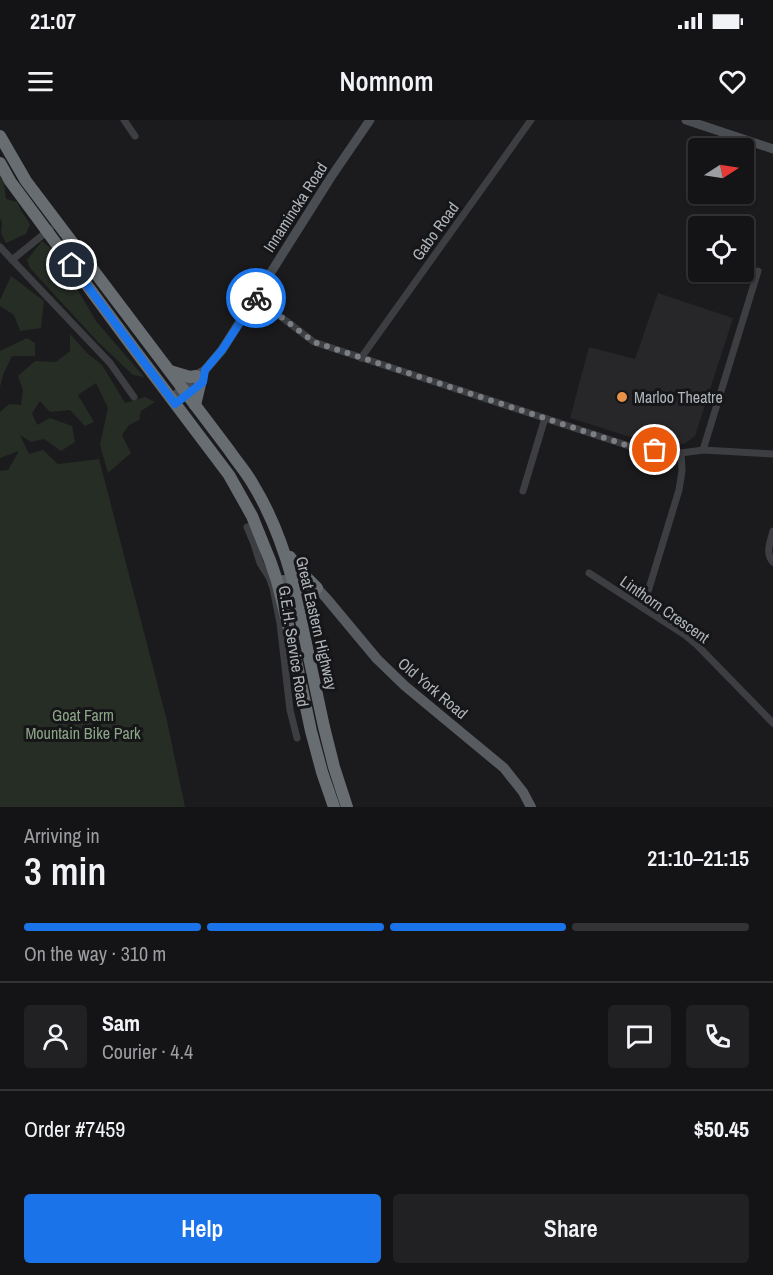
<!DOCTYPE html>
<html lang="en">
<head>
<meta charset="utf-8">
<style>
  :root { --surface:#141416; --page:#212123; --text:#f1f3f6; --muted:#9d9ea1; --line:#333335; --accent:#1a73e8 }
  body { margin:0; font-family:"Archivo Narrow",sans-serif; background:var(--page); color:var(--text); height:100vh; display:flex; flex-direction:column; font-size:22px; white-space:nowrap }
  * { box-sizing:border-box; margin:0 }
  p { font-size:20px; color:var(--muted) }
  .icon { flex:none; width:33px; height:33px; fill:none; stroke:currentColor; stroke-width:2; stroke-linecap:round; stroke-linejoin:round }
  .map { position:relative; height:687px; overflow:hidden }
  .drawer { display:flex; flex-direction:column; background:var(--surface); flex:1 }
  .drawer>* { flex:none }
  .needle { width:39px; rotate:78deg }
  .controls { position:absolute; left:688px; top:18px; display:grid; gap:12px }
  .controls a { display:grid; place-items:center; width:66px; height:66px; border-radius:6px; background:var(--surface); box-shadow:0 2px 4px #0004,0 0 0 2px var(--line); font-size:30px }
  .pin { position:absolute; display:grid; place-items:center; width:51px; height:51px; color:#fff; margin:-26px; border:3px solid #fff; border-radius:50%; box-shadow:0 2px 6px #0007 }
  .courier { position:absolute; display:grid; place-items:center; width:60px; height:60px; margin:-30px; border:4px solid #1a73e8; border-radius:50%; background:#fff; color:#222; box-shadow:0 2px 8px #0007 }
  .overview em { font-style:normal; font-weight:600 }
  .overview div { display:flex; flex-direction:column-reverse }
  .overview { display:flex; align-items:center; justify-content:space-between; height:102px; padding:0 24px }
  h1 { font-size:39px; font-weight:600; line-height:45px }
  .bar { display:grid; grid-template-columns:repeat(4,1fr); gap:9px 6px; align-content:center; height:72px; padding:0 24px }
  .bar i { height:8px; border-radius:4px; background:var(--line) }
  .bar .current { background:var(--accent) }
  .bar p { grid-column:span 4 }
  .line { display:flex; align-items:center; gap:15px; padding:0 24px; border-top:2px solid var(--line) }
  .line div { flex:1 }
  .round { display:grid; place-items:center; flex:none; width:63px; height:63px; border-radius:6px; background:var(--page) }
  .primary-button { display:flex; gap:12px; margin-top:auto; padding:12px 24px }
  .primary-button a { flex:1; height:69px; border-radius:6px; background:var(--accent); color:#fff; font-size:24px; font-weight:600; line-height:69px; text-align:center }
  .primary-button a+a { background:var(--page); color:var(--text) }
  .status { display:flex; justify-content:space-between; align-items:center; height:42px; padding:0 30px; background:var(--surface); direction:ltr }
  .status svg { height:16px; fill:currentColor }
  header { display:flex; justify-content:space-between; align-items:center; height:78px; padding:0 24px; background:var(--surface); font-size:27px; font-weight:600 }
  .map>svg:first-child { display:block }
  .built { fill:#27272a }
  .green { fill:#252d25 }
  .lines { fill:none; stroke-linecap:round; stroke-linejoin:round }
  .street { stroke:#3c3e42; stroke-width:7 }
  .secondary { stroke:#4a4d52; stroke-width:9 }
  .primary { stroke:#585c60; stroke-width:10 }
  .highway { stroke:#686d72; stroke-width:12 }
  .done { stroke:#7b7f84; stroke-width:6; stroke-dasharray:0 10.8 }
  .route { stroke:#1a73e8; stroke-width:8 }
  .poi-dot { fill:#e79149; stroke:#161618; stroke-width:2 }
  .labels { text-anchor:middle; stroke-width:6; stroke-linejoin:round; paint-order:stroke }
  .street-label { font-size:16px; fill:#aeb5bb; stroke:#161618 }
  .poi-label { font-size:16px; fill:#aeb5bb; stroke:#161618; text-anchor:start }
  .park-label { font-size:16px; fill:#8ba587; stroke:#161618 }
</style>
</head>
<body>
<div class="status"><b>21:07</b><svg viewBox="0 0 49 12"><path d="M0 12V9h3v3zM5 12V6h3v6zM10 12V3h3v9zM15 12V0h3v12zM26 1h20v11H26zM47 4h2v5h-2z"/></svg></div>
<header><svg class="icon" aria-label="menu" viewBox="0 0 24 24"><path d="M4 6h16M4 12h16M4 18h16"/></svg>Nomnom<svg class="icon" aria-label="heart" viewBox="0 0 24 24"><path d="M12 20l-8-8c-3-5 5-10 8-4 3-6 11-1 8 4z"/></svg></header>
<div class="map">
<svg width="773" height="687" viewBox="0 0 773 687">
  <rect width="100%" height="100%" fill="#1b1b1d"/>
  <polygon class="built" points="658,173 733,198 695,316 684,324 640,320 570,298 589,227 635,239"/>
  <g class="green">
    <polygon points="0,57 4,63 6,79 17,82 20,89 30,104 26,114 6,123 1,113 2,103 0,98"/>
    <polygon points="42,121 56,133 96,201 144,257 133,255 98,222 30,148 27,140"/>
    <polygon points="11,156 44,181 41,208 20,211 14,195 0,186 0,180"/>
    <polygon points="70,214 87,233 102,245 125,283 145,277 155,282 141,291 139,300 129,305 122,315 131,333 108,353 100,325 108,288 96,263 78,275 94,302 85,306 70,290 50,292 40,281 32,293 37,305 50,298 72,306 75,322 61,331 44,319 31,322 20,315 29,334 43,330 58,344 99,339 167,601 185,687 0,687 0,351 8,350 19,331 0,338 0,292 9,284 21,285 23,270 18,256 35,241 56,242 70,231"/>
    <polygon points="27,218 35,223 35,236 12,236 3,255 0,267 0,231"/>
  </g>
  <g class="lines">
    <g class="street">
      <polyline points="124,0 135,16"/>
      <polyline points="0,127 110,243 134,277"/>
      <polyline points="12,140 50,109"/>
      <polyline points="255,177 314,222 629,326 681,333 703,330 773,334"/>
      <polyline points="361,238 531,0"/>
      <polyline points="703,330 758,151"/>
      <polyline points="523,371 545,298"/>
      <polyline points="247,407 254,424 260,443 269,457 273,468 280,503 290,590 297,618"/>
      <path d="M773,411C770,422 765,434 773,442"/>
      <polyline points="589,453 685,515 697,525 773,603"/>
      <polyline points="643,488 679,370 682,351 681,333"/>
    </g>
    <g class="secondary">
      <polyline points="686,0 773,29"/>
      <polyline points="171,279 200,253 205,250 222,230 331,57 370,0"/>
    </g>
    <g class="primary">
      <polyline points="277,461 292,459 304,460 317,468 327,479 377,539 405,566 504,648 523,672 531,687"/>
      <polyline points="279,471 294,468 308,470 317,468"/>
    </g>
    <g class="highway">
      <path d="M0,16L26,61L229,330C237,342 247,353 254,366C271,394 283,426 292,458L324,607L334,647L347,687"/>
      <polyline points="0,43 10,61 134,229 229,355 252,396 271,443 277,461 291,517 311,611 322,652 334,687"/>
      <polyline points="170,251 190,257 196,256"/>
      <polyline points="195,285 200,264"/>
      <path d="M290,437L300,451L317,468C308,474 302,481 299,491"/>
    </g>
  </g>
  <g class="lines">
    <polyline class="done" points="256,178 314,222 629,326 655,330"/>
    <polyline class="route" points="72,145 175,284 203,262 205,250 222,230 256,178"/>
  </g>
  <circle class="poi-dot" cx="622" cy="277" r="6"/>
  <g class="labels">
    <g class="street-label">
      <text transform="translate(295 87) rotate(-57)" y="6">Innamincka Road</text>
      <text transform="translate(435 111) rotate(-54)" y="6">Gabo Road</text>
      <text transform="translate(665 489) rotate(35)" y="6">Linthorn Crescent</text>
      <text transform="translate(317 503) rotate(77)" y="6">Great Eastern Highway</text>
      <text transform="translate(294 526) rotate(81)" y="6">G.E.H. Service Road</text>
      <text transform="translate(433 568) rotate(40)" y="6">Old York Road</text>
    </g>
    <g class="poi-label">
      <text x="634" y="283">Marloo Theatre</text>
    </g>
    <g class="park-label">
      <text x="83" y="601">Goat Farm<tspan x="83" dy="18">Mountain Bike Park</tspan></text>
    </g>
  </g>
</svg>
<div class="controls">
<a><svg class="needle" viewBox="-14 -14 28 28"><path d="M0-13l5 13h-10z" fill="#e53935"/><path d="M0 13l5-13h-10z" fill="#9d9ea1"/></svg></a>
<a><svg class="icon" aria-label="locate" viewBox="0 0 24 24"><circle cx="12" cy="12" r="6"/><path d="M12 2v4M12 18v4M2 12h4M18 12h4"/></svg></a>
</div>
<div class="pin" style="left:655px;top:330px;background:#ea580c"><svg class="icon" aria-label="bag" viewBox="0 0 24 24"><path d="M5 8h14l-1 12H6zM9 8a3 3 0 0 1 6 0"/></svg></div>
<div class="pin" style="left:72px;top:145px;background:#1f2937"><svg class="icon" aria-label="home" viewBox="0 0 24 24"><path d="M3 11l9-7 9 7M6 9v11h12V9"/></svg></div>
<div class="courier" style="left:256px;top:178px"><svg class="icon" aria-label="bike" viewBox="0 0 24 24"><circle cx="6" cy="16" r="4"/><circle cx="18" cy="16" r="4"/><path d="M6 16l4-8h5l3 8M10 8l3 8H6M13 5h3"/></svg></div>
</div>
<section class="drawer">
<div class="overview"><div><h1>3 min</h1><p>Arriving in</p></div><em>21:10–21:15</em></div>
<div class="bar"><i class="current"></i><i class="current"></i><i class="current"></i><i></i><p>On the way · 310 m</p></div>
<div class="line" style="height:108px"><a class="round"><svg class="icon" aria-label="person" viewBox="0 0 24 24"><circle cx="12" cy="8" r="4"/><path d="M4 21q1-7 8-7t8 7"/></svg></a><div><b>Sam</b><p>Courier · 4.4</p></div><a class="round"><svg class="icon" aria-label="chat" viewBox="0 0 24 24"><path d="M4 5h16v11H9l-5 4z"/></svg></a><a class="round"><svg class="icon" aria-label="phone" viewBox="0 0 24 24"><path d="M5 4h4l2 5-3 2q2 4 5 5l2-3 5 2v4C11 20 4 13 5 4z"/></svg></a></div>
<div class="line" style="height:78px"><div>Order #7459</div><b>$50.45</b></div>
<div class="primary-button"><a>Help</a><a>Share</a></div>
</section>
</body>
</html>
